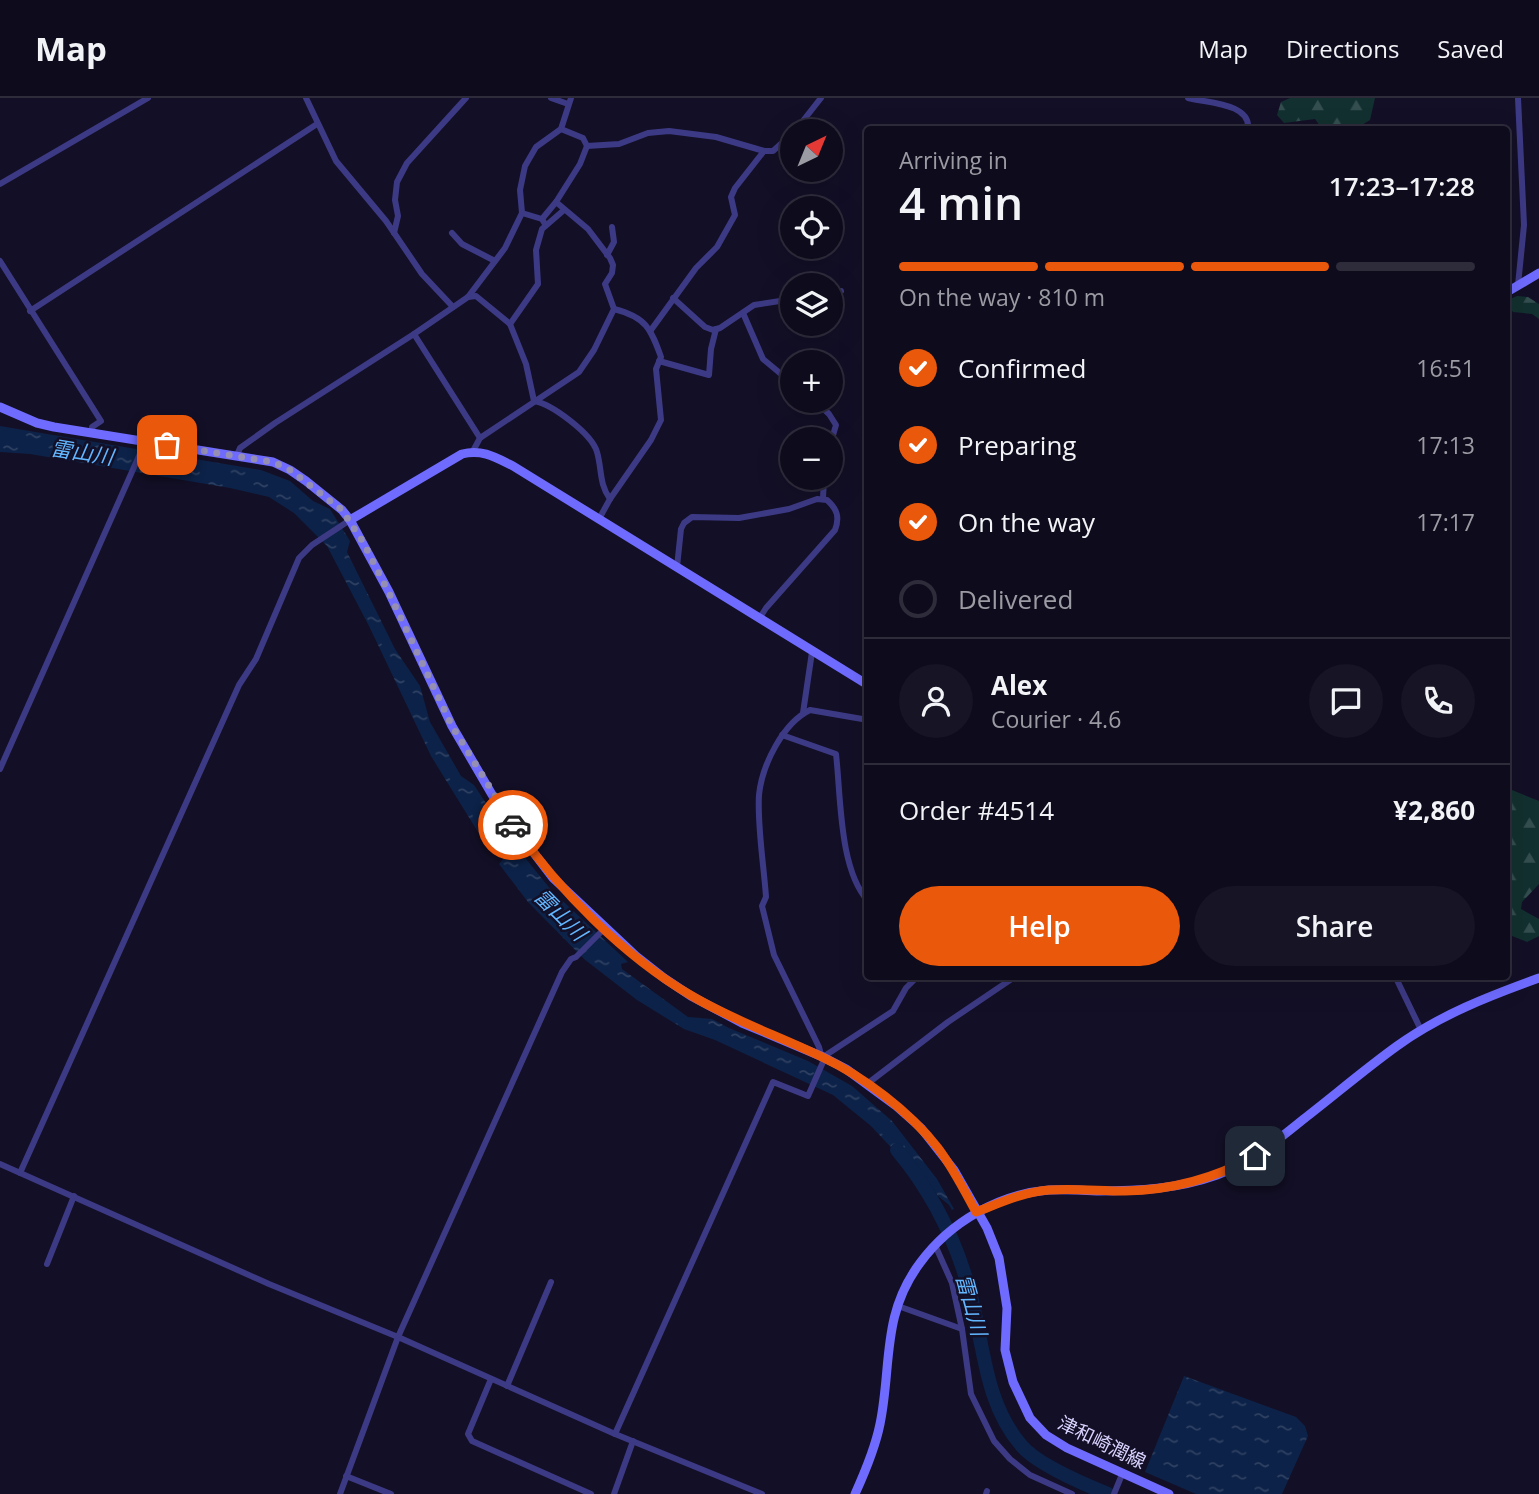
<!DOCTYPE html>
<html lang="en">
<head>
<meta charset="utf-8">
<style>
  :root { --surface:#0e0b1c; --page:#171425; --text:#f1f3f6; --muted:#9b9ba3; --line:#2e2b3b; --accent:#ea580c }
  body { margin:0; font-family:"Open Sans","Noto Sans JP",sans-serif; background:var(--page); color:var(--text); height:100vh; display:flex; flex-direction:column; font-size:26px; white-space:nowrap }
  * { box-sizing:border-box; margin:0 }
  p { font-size:23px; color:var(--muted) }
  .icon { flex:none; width:38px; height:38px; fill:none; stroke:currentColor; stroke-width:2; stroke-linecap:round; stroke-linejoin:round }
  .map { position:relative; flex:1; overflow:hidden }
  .panel { position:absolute; left:864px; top:28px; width:646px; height:854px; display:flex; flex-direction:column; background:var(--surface); border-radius:7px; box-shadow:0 7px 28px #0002,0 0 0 2px var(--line) }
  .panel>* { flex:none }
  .needle { width:46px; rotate:43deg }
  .fabs { position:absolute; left:780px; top:21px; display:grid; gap:14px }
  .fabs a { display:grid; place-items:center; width:63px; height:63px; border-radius:50%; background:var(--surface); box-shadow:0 7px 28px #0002,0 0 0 2px var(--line); font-size:35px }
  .pin { position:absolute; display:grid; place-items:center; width:60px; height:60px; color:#fff; margin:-30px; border-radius:14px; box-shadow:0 4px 10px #0006 }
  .courier { position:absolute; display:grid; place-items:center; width:70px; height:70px; margin:-35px; border:5px solid #ea580c; border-radius:50%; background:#fff; color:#222; box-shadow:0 2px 9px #0007 }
  .summary em { font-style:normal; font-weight:600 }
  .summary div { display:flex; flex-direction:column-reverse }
  .summary { display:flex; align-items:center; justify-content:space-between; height:119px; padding:0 35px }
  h1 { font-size:46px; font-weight:600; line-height:52px }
  .bar { display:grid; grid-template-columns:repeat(4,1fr); gap:10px 7px; align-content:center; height:84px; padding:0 35px }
  .bar i { height:9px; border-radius:5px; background:var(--line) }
  .bar .selected { background:var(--accent) }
  .bar p { grid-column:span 4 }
  .line { display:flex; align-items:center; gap:18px; padding:0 35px; border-top:2px solid var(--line) }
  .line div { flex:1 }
  .round { display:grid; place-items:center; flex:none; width:74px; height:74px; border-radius:37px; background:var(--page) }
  ol { padding:0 35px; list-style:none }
  li { display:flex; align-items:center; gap:21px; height:77px }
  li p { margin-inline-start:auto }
  li .icon { padding:7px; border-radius:50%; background:var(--accent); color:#fff; stroke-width:4 }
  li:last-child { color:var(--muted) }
  li i { width:38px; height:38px; border:4px solid var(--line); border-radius:50% }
  .action { display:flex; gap:14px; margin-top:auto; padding:14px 35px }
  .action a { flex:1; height:80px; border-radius:42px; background:var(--accent); color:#fff; font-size:28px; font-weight:600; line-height:80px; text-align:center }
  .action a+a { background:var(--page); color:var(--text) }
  header { display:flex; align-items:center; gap:42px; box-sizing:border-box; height:98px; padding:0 35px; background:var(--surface); border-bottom:2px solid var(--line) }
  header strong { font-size:33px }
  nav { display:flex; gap:38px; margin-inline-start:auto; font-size:24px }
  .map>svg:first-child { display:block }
  .forest { fill:url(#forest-firs) }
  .water { fill:url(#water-ripples) }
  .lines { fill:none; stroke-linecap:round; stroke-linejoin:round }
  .river { stroke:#0c2248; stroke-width:14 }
  .street { stroke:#3d3a85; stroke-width:6 }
  .secondary { stroke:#6f6bff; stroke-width:9 }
  .done { stroke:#948fb3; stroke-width:7; stroke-dasharray:0 12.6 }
  .route { stroke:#ea580c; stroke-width:9 }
  .labels { text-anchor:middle; stroke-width:5; stroke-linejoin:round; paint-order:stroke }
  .street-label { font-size:19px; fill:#d9d4ff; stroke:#130f26 }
  .water-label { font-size:21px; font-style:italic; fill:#62b6ff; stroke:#130f26 }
</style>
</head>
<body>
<header>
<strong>Map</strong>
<nav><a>Map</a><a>Directions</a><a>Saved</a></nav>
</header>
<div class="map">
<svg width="1539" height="1396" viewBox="0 0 1539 1396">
  <defs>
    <pattern id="forest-firs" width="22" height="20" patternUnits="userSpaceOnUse" patternTransform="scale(1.75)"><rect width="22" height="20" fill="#12302f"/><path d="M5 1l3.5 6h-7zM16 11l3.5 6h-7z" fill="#344d4e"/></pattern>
    <pattern id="water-ripples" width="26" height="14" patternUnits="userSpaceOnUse" patternTransform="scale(1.75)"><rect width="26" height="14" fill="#0c2248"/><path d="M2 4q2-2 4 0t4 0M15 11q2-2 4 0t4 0" fill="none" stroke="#2f4163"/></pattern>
  </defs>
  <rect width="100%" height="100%" fill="#130f26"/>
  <g class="forest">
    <polygon points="1290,0 1375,0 1370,22 1355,31 1323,32 1315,21 1284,25 1277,17 1281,4"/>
    <polygon points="1517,198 1528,199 1539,206 1539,221 1532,216 1513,214 1508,208 1508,202"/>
    <polygon points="1507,690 1539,703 1539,786 1522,804 1521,811 1539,821 1539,838 1527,844 1507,836"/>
  </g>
  <g class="water">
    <polygon points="0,328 261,372 290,383 313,403 330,411 350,443 347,454 395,551 420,588 430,624 461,678 474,687 509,740 552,793 628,864 621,866 622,871 688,919 712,921 729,930 808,963 852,988 892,1023 937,1081 954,1111 952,1112 949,1107 938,1098 922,1075 901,1060 871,1028 833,997 715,942 684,931 637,902 584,861 528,804 499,766 505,759 490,737 478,734 431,658 369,528 327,448 294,415 269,399 230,390 30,356 0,354"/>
    <polygon points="1184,1278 1296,1319 1305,1328 1308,1338 1282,1396 1196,1396 1145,1374"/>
  </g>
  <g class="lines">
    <path class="river" d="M897,1052C933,1095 957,1144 971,1198C984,1249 985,1305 1021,1347C1035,1365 1086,1387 1108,1396"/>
    <g class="street">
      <polyline points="306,0 336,63 386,123 422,176 453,209"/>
      <polyline points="551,0 568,6"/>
      <path d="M1188,0C1207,5 1252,5 1248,32"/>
      <polyline points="1518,0 1524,127 1518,187"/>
      <polyline points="561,31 583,40 587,48"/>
      <polyline points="795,33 821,0"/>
      <polyline points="587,48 619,46 648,35 669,33 716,39 764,53 773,53 793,35"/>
      <polyline points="0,86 148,0"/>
      <polyline points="522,115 542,121"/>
      <polyline points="545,126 542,121 556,104"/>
      <polyline points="394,135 398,118 395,102 397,84 407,65 466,0"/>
      <polyline points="452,135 462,146 495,163"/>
      <polyline points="607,157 614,144 612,129"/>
      <polyline points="0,163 101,323 92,329 93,335"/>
      <polyline points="831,195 841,193"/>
      <polyline points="468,199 476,198 510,226 526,266 534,303"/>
      <polyline points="673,200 705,229 713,232 720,230 754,207 793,201"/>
      <polyline points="30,213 317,26"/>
      <polyline points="743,215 763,261 793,286"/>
      <polyline points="510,226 538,186 536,152 542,131 564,112"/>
      <polyline points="651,232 696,170 717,149 735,117 731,99 735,90 764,53"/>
      <polyline points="414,236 480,340"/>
      <polyline points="659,263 709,277 711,251 716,231"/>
      <path d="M534,303C552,306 592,336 597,354C602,371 599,386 610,401"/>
      <polyline points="815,303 829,316 836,327 831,344"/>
      <polyline points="473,353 480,340 579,274 594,252 614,211 605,186 612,175 613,167 610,160 588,131 556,104 580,66 587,48"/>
      <polyline points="237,357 240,350 275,325 414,236 468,199 505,150 522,115 520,92 525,68 536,49 561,31 571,0"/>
      <polyline points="823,400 824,380"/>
      <path d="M599,421L610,401L651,342L661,322L656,271L661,259C651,231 646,219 614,211"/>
      <path d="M677,469L681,431L684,425L692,419L739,420L789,411L817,401L827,402C837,411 840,419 835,432L766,510L759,521"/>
      <polyline points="803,615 812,554"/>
      <path d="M782,637L836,656C841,699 839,771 868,803"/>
      <polyline points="0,671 143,349 143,344"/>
      <polyline points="1395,878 1421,932"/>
      <polyline points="823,959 893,913 906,890 918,878"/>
      <polyline points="867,986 948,924 1016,878"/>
      <polyline points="0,1066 269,1186 398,1239 615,1336 762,1396"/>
      <polyline points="20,1075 239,587 256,561 299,460 312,447 350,422"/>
      <polyline points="935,1147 952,1185 962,1231 971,1296 994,1343 1010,1361 1030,1377 1072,1396"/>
      <polyline points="47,1166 74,1098"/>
      <polyline points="898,1208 962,1231"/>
      <polyline points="491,1281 468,1336 472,1343 591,1396"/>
      <polyline points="507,1288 551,1184"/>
      <path d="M615,1336L773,984L808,998L823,964L819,949L774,857L762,808L766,799C764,769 757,726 759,697C762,667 783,625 810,612L868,622"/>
      <polyline points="346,1378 391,1396"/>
      <polyline points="340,1396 398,1239 562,874 571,861 576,859 605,830"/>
      <polyline points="614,1396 633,1343"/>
      <polyline points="986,1396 987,1393"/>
      <polyline points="1114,1396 1123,1374"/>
    </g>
    <g class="secondary">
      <polyline points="1507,194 1539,175"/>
      <polyline points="0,309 37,325 54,329 273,364 290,372 306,383 342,412 350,422 389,494 452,628 501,712 553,780 636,858 664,880 691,898 742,925 823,959 846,971 895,1007 921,1030 954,1072 987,1130 999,1160 1007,1210 1005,1252 1013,1284 1030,1320 1046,1337 1067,1350 1169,1396"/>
      <path d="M350,422L462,356C482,351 495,359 513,368L868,587"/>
      <path d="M855,1396C865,1374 875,1351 880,1326C892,1268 881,1217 920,1165C950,1124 999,1096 1049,1092C1065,1091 1081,1092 1097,1093C1138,1093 1178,1091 1217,1077C1250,1065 1278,1042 1305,1020C1336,996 1365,971 1397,948C1440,917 1489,898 1539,880"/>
    </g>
  </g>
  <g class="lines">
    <polyline class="done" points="167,347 273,364 290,372 342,412 363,444 389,495 452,628 513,727"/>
    <path class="route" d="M513,727C559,792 623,858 692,898C734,923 779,938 822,959C863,978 910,1014 938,1050C953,1070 964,1092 976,1114C1000,1105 1023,1094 1049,1092C1074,1090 1100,1093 1125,1093C1172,1092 1214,1081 1255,1058"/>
  </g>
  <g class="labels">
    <g class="street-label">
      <text transform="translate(1102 1344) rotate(26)" y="7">津和崎潤線</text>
    </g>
    <g class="water-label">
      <text transform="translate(82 355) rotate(9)" y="7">雷山川</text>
      <text transform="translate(560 817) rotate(45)" y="7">雷山川</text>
      <text transform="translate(971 1207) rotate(75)" y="7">雷山川</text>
    </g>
  </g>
</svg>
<div class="fabs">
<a><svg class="needle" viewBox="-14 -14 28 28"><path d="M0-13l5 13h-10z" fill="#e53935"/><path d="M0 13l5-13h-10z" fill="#9b9ba3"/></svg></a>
<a><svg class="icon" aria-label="locate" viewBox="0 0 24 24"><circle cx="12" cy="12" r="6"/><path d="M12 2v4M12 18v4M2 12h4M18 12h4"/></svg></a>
<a><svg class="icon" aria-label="layers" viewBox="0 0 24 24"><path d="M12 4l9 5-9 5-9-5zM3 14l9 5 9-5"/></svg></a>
<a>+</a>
<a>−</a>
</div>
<div class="pin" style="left:167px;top:347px;background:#ea580c"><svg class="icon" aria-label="bag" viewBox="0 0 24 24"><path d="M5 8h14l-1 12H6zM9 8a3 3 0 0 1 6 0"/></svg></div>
<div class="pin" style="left:1255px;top:1058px;background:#1f2937"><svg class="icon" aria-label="home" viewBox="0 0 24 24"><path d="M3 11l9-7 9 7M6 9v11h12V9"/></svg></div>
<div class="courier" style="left:513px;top:727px"><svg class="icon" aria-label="car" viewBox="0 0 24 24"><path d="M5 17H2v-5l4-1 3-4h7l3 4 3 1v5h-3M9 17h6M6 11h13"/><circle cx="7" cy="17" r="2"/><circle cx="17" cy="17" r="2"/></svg></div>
<section class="panel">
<div class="summary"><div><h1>4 min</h1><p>Arriving in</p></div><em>17:23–17:28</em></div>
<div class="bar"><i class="selected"></i><i class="selected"></i><i class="selected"></i><i></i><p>On the way · 810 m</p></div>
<ol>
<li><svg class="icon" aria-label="check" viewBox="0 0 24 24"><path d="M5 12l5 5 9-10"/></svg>Confirmed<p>16:51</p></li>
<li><svg class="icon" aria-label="check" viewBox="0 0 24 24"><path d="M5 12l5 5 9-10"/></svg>Preparing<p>17:13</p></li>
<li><svg class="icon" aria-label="check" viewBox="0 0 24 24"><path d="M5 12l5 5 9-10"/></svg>On the way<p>17:17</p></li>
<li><i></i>Delivered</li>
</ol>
<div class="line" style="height:126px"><a class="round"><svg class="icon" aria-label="person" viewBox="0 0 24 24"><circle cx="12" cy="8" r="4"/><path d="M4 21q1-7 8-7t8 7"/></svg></a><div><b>Alex</b><p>Courier · 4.6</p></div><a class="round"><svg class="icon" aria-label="chat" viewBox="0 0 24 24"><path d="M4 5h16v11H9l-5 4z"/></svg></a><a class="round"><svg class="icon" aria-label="phone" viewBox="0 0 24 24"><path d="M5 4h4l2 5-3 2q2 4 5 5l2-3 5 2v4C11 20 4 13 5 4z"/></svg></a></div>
<div class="line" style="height:91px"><div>Order #4514</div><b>¥2,860</b></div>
<div class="action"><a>Help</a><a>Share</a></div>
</section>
</div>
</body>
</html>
